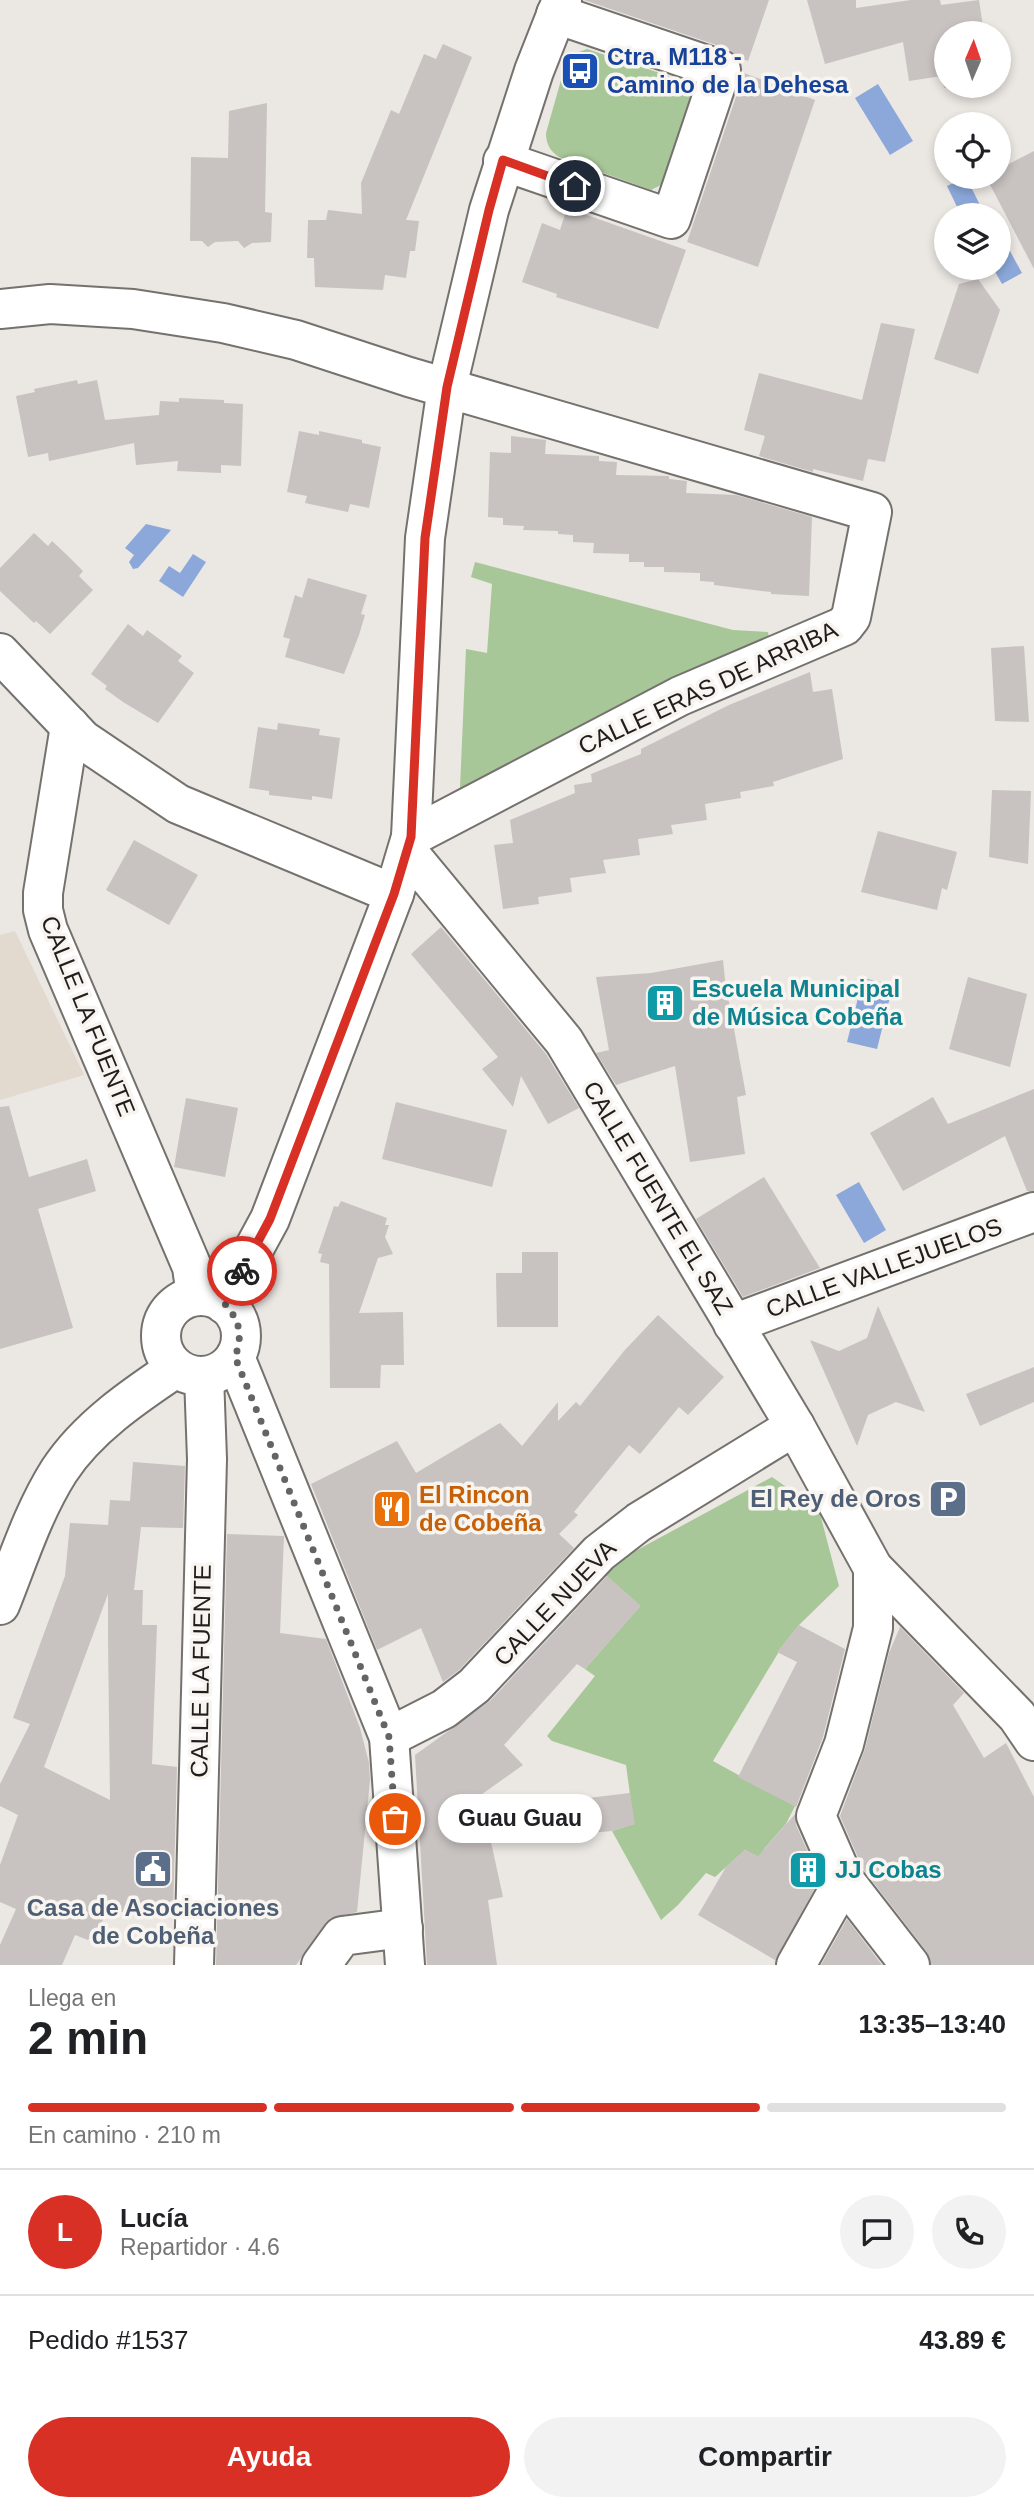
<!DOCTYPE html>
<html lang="es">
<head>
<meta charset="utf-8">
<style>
  :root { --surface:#fff; --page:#f2f2f2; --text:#202124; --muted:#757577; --line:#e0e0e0; --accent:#d93025 }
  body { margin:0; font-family:Arial,sans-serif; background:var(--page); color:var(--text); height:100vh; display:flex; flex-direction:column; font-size:26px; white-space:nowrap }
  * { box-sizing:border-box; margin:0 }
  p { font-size:23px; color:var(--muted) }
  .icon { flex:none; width:38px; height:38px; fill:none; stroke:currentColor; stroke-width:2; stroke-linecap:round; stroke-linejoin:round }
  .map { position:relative; height:1965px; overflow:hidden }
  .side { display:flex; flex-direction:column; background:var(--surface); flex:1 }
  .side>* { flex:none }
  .needle { width:46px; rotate:2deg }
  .buttons { position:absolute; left:934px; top:21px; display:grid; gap:14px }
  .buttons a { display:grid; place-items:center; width:77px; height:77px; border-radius:50%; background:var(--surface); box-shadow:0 4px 10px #0003; font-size:35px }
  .pin { position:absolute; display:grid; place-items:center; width:60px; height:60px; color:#fff; margin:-30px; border:4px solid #fff; border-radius:50%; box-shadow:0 2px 7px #0007 }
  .courier { position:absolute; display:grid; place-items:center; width:70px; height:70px; margin:-35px; border:5px solid #d93025; border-radius:50%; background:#fff; color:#222; box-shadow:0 2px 9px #0007 }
  .bubble { position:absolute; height:49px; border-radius:24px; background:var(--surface); box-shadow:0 4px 10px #0003; font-size:23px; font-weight:600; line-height:49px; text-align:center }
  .overview em { font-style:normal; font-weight:600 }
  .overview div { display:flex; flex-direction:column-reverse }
  .overview { display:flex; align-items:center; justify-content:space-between; height:119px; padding:0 28px }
  h1 { font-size:46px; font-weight:600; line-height:52px }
  .bar { display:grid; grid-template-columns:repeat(4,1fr); gap:10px 7px; align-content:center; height:84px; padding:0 28px }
  .bar i { height:9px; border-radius:5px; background:var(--line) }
  .bar .current { background:var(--accent) }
  .bar p { grid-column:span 4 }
  .line { display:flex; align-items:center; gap:18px; padding:0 28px; border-top:2px solid var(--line) }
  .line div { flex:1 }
  .round { display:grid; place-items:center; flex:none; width:74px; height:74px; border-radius:37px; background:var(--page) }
  .cta { display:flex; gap:14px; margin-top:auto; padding:14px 28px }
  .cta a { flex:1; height:80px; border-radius:42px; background:var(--accent); color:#fff; font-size:28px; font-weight:600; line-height:80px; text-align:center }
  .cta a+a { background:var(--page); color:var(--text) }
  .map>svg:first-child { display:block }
  .built { fill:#e2d9cf }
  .green { fill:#a8c798 }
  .water { fill:#8ca8da }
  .building { fill:#c8c2c1; fill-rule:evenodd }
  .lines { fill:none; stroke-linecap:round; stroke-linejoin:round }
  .minor-casing { stroke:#75726e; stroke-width:42 }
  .minor { stroke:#fff; stroke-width:38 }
  .done { stroke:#666462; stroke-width:7; stroke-dasharray:0 12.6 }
  .route { stroke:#d93025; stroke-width:9 }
  .labels { text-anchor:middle; stroke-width:7; stroke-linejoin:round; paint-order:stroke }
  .transit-label { font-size:24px; font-weight:bold; fill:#164399; stroke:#f8f4f0; text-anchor:start }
  .street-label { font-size:24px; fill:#1f1e1d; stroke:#f8f4f0 }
  .culture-label { font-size:24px; font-weight:bold; fill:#0d838f; stroke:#f8f4f0; text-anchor:start }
  .food-label { font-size:24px; font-weight:bold; fill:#c56008; stroke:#f8f4f0; text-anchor:start }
  .service-label { font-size:24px; font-weight:bold; fill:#4e5e75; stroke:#f8f4f0; text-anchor:end }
</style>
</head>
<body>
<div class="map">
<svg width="1034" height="1965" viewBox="0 0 1034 1965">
  <rect width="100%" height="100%" fill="#ebe7e2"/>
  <polygon class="built" points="15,931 84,1075 0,1100 0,935"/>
  <g class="green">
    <path d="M587,49L684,81L692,95L663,184L651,190L559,157C550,151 546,144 546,133L565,66L576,53Z"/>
    <polygon points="475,562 733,630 768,632 769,638 461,791 460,788 466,649 487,653 492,584 471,577"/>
    <polygon points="772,1477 819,1510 839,1586 799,1625 783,1645 713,1761 795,1806 786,1824 764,1849 773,1864 745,1850 715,1877 706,1873 678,1905 661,1920 612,1831 634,1824 626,1765 552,1741 547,1736 595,1676 585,1669 640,1606 600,1570"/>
  </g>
  <g class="water">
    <polygon points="878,84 913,141 890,155 855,98"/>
    <polygon points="966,177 985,215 961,215 947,186"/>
    <polygon points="1000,233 1022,273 1002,284 993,268 999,268"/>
    <polygon points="146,524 171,530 138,568 133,569 129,562 134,555 125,548"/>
    <polygon points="193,554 206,562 183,597 159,581 169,566 180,573"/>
    <polygon points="863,978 893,985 877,1049 847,1042"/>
    <polygon points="859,1182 886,1230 864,1243 836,1195"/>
  </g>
  <g class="building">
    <polygon points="584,0 769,0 748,61 739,58 728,49"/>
    <polygon points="807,0 856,0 856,8 911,0 940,0 941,5 979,0 984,33 947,33 947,86 958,86 944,88 942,76 909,81 903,42 825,64"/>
    <polygon points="443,44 472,57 406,220 419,221 415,251 410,251 406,278 385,275 383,290 315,287 314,258 307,258 308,220 326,220 328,210 362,214 361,183 391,110 399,114 424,54 436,59"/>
    <polygon points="744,73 815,100 758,267 687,242"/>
    <polygon points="267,103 265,212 272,213 271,242 252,243 244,248 238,241 215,242 208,247 202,241 190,241 191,157 228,158 229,111"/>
    <polygon points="1034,151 1034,269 986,177 999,177 999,169"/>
    <polygon points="567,208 686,250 658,329 556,297 557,294 522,282 542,223 560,230"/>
    <polygon points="978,279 1000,310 978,374 934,359 959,284"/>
    <polygon points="881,323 915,329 885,462 868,459 863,481 813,469 813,472 759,456 765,436 744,430 759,373 862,400"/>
    <polygon points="77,380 78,384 97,380 105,420 159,415 160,401 179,402 179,398 224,400 224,403 243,404 241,466 221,465 221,473 177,471 178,461 136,465 134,443 49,461 48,453 28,457 16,396 35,392 34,389"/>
    <polygon points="299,431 319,435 319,431 362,440 362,443 381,447 369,508 350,504 348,512 305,503 307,496 287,492"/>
    <polygon points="511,436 546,440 545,454 599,456 599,461 617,462 616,475 669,476 669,479 687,481 686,493 736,495 812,517 809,596 771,594 771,592 714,585 714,582 700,581 700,573 664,572 664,567 644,567 644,562 629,562 629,554 593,553 594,543 573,542 573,535 558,534 558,531 523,530 524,526 503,525 503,518 488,517 490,452 511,453"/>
    <polygon points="34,533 48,546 52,541 68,556 83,571 79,576 93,590 50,634 36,621 34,623 0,591 0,568"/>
    <polygon points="308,578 367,595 361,614 365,615 359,635 344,674 285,657 290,639 283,637 295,595 302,598"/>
    <polygon points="128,624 143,636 147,630 182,656 178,661 194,673 158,723 123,702 105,689 107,686 91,674"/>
    <polygon points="1024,646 1029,722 995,721 991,648"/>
    <polygon points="810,672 813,692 832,689 843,759 773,782 774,786 740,792 741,798 705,804 707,820 671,825 673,834 638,839 640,855 603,860 606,873 570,878 572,892 538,897 539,904 503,909 494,845 513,843 510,820 575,793 574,785 592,782 591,774 641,754 641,749 729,705"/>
    <polygon points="278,723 320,729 319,735 340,738 332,799 312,796 312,800 269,795 269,791 249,788 258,727 277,730"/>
    <polygon points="992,790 1031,791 1028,864 989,857"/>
    <polygon points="878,831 957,852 947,890 942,888 937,910 861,892"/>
    <polygon points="134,840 198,875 169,925 106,890"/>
    <polygon points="441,927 546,1054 579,1108 548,1124 521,1076 513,1107 482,1069 498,1057 411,954"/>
    <polygon points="723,960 725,980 746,1095 737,1097 745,1154 690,1162 675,1066 616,1085 596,1053 609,1050 596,977 651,973"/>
    <polygon points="968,977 1027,994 1010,1067 949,1049"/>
    <polygon points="1034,1089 1034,1191 1027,1191 1005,1136 903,1191 870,1133 933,1097 948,1124"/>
    <polygon points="186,1098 238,1108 225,1177 174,1167"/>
    <polygon points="396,1102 507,1130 492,1187 382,1159"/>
    <polygon points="9,1106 29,1177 87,1159 96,1191 38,1209 73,1328 0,1349 0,1107"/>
    <polygon points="764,1177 820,1268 743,1297 696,1219"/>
    <polygon points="341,1201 387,1218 385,1225 389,1225 385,1237 393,1254 378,1258 359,1313 403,1312 404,1365 381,1365 380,1388 330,1388 329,1264 320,1262 322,1254 318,1253 334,1206 338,1207"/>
    <polygon points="522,1252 558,1252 558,1327 497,1327 496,1273 522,1273"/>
    <polygon points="878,1306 925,1412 896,1402 868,1415 857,1446 810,1340 839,1351 867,1338"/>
    <polygon points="658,1315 724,1377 688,1415 679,1407 640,1454 629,1445 574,1512 578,1515 559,1534 574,1548 459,1670 443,1682 421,1628 377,1650 311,1484 397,1441 416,1473 500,1423 522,1446 558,1402 558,1421 576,1402 580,1406 624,1351"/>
    <polygon points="1034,1367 1034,1402 980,1426 966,1394"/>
    <path d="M133,1462L185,1466L183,1528L141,1527L134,1590H143L142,1625H157L152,1764L177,1767L173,1912H109L88,1940L75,1935L62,1965H0V1945L16,1909L0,1902V1865L18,1815L0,1806V1784L30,1724L13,1718L65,1576L70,1523L108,1525L110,1500L130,1501ZM108,1594V1637L110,1800L44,1767Z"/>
    <polygon points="227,1534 284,1536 280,1633 326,1639 360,1728 369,1763 370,1780 357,1912 330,1918 296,1965 216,1965"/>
    <polygon points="607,1576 641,1606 585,1669 577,1664 504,1745 523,1765 454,1814 630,1793 635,1824 612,1831 491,1842 503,1897 488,1900 497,1965 427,1965 415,1755 490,1701"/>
    <polygon points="799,1625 845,1649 823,1737 796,1807 738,1777 797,1662 777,1652"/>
    <polygon points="900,1627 964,1693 953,1705 984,1758 1006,1743 1034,1797 1034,1965 931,1965 927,1952 863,1869 840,1816 865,1749 889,1653"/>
    <polygon points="796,1813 796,1825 820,1879 775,1960 698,1915 726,1867 745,1850 758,1856"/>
    <polygon points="847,1919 882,1965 821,1965"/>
  </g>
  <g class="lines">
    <g class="minor-casing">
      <g id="minor">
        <polyline points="503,161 671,219 721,70 556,14"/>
        <polyline points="0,309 50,304 133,309 223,323 296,340 409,377 872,512 851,617 844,626 680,696 411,837"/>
        <polyline points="0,653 83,740 178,804 394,894"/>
        <polyline points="70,726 43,893 43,910 48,930 192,1267 196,1296"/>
        <polyline points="408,852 564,1041 795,1426 873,1568 1017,1716 1034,1741"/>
        <circle cx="201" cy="1336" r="40"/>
        <polyline points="224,1304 270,1219 394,894 411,837 425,538 447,387 489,210 534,71 562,0"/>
        <polyline points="733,1324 1034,1212"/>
        <polyline points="235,1357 389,1737 405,1965"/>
        <polyline points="873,1568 873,1628 844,1744 816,1816 844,1880 910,1965"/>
        <path d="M0,1605C18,1560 33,1512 59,1471C87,1428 134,1396 176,1368"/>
        <polyline points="389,1737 444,1709 474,1686 599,1553 639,1522 795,1426"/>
        <polyline points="194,1965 207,1459 204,1376"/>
        <polyline points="321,1965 342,1936 403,1928"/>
        <polyline points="796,1965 844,1880"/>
      </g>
    </g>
    <use href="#minor" class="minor"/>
  </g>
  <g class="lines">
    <path class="done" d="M242,1271L225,1304C240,1321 243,1335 235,1357L389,1737L395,1819"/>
    <polyline class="route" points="242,1271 270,1219 394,894 411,837 425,538 447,387 489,210 503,160 575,186"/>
  </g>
  <defs>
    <g id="bus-square" transform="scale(2.0125)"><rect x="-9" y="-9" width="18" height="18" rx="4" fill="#1a4fb4" stroke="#f8f4f0"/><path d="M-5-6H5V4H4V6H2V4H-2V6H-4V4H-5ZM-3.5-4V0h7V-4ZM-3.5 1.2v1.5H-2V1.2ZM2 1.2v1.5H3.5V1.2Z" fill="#fff"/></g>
    <g id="building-square" transform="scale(2.0125)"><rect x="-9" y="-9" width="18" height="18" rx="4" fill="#0f9aa8" stroke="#f8f4f0"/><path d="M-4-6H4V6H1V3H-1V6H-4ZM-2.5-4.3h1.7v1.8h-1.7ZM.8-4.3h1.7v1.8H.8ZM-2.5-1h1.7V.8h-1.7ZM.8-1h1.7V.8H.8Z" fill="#fff"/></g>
    <g id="parking-square" transform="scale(2.0125)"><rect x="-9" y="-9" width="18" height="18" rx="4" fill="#5c6f8a" stroke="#f8f4f0"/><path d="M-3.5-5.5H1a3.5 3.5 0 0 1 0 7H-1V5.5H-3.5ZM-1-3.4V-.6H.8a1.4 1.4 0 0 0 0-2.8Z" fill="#fff"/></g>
    <g id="restaurant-square" transform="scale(2.0125)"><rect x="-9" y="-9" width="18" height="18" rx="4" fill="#e8710a" stroke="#f8f4f0"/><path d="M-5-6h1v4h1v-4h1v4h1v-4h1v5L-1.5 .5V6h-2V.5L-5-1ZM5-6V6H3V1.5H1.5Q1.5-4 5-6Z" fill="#fff"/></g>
    <g id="civic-square" transform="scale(2.0125)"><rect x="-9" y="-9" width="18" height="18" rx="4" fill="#5c6f8a" stroke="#f8f4f0"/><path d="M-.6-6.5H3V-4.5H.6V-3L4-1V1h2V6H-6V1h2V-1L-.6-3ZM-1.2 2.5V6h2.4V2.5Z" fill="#fff"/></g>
  </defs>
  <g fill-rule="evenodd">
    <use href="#bus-square" x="580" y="71"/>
    <use href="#building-square" x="665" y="1003"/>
    <use href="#parking-square" x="948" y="1499"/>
    <use href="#restaurant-square" x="392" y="1509"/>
    <use href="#civic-square" x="153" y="1869"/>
    <use href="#building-square" x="808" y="1870"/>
  </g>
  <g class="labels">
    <g class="transit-label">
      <text x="607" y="65">Ctra. M118 -<tspan x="607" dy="28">Camino de la Dehesa</tspan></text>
    </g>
    <g class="street-label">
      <text transform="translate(708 688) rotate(-25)" y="8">CALLE ERAS DE ARRIBA</text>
      <text transform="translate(88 1016) rotate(68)" y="8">CALLE LA FUENTE</text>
      <text transform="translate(658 1198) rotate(59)" y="8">CALLE FUENTE EL SAZ</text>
      <text transform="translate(884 1268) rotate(-20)" y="8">CALLE VALLEJUELOS</text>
      <text transform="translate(555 1603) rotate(-46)" y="8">CALLE NUEVA</text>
      <text transform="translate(201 1671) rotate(-89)" y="8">CALLE LA FUENTE</text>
    </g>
    <g class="culture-label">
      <text x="692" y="997">Escuela Municipal<tspan x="692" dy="28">de Música Cobeña</tspan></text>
      <text x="835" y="1878">JJ Cobas</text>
    </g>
    <g class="food-label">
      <text x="419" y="1503">El Rincon<tspan x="419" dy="28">de Cobeña</tspan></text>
    </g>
    <g class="service-label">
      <text x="921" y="1507">El Rey de Oros</text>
      <text x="153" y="1916" text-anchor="middle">Casa de Asociaciones<tspan x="153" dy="28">de Cobeña</tspan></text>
    </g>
  </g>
</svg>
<div class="buttons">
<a><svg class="needle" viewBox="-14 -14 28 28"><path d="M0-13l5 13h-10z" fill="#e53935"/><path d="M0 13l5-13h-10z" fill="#757577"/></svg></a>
<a><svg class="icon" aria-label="locate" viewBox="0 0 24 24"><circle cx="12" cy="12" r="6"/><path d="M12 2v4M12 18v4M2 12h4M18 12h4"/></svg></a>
<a><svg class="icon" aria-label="layers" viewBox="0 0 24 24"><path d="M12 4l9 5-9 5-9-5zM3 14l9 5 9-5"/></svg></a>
</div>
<div class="pin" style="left:395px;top:1819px;background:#ea580c"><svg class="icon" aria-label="bag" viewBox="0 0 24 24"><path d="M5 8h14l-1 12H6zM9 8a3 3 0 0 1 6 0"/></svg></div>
<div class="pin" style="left:575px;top:186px;background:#1f2937"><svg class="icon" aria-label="home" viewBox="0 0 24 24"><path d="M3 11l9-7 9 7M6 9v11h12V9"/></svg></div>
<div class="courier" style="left:242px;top:1271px"><svg class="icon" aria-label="bike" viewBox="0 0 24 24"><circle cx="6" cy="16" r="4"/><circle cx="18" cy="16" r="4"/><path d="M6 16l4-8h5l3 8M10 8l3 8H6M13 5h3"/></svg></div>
<div class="bubble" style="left:438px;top:1794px;width:164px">Guau Guau</div>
</div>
<section class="side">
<div class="overview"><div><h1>2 min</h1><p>Llega en</p></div><em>13:35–13:40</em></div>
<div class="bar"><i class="current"></i><i class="current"></i><i class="current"></i><i></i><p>En camino · 210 m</p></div>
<div class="line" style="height:126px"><b class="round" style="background:var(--accent);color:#fff">L</b><div><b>Lucía</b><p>Repartidor · 4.6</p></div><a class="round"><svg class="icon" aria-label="chat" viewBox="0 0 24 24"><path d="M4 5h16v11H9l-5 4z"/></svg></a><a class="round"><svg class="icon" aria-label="phone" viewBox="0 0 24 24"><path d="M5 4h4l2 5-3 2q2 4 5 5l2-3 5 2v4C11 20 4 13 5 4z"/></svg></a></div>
<div class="line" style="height:91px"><div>Pedido #1537</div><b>43.89 €</b></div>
<div class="cta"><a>Ayuda</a><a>Compartir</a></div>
</section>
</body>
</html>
